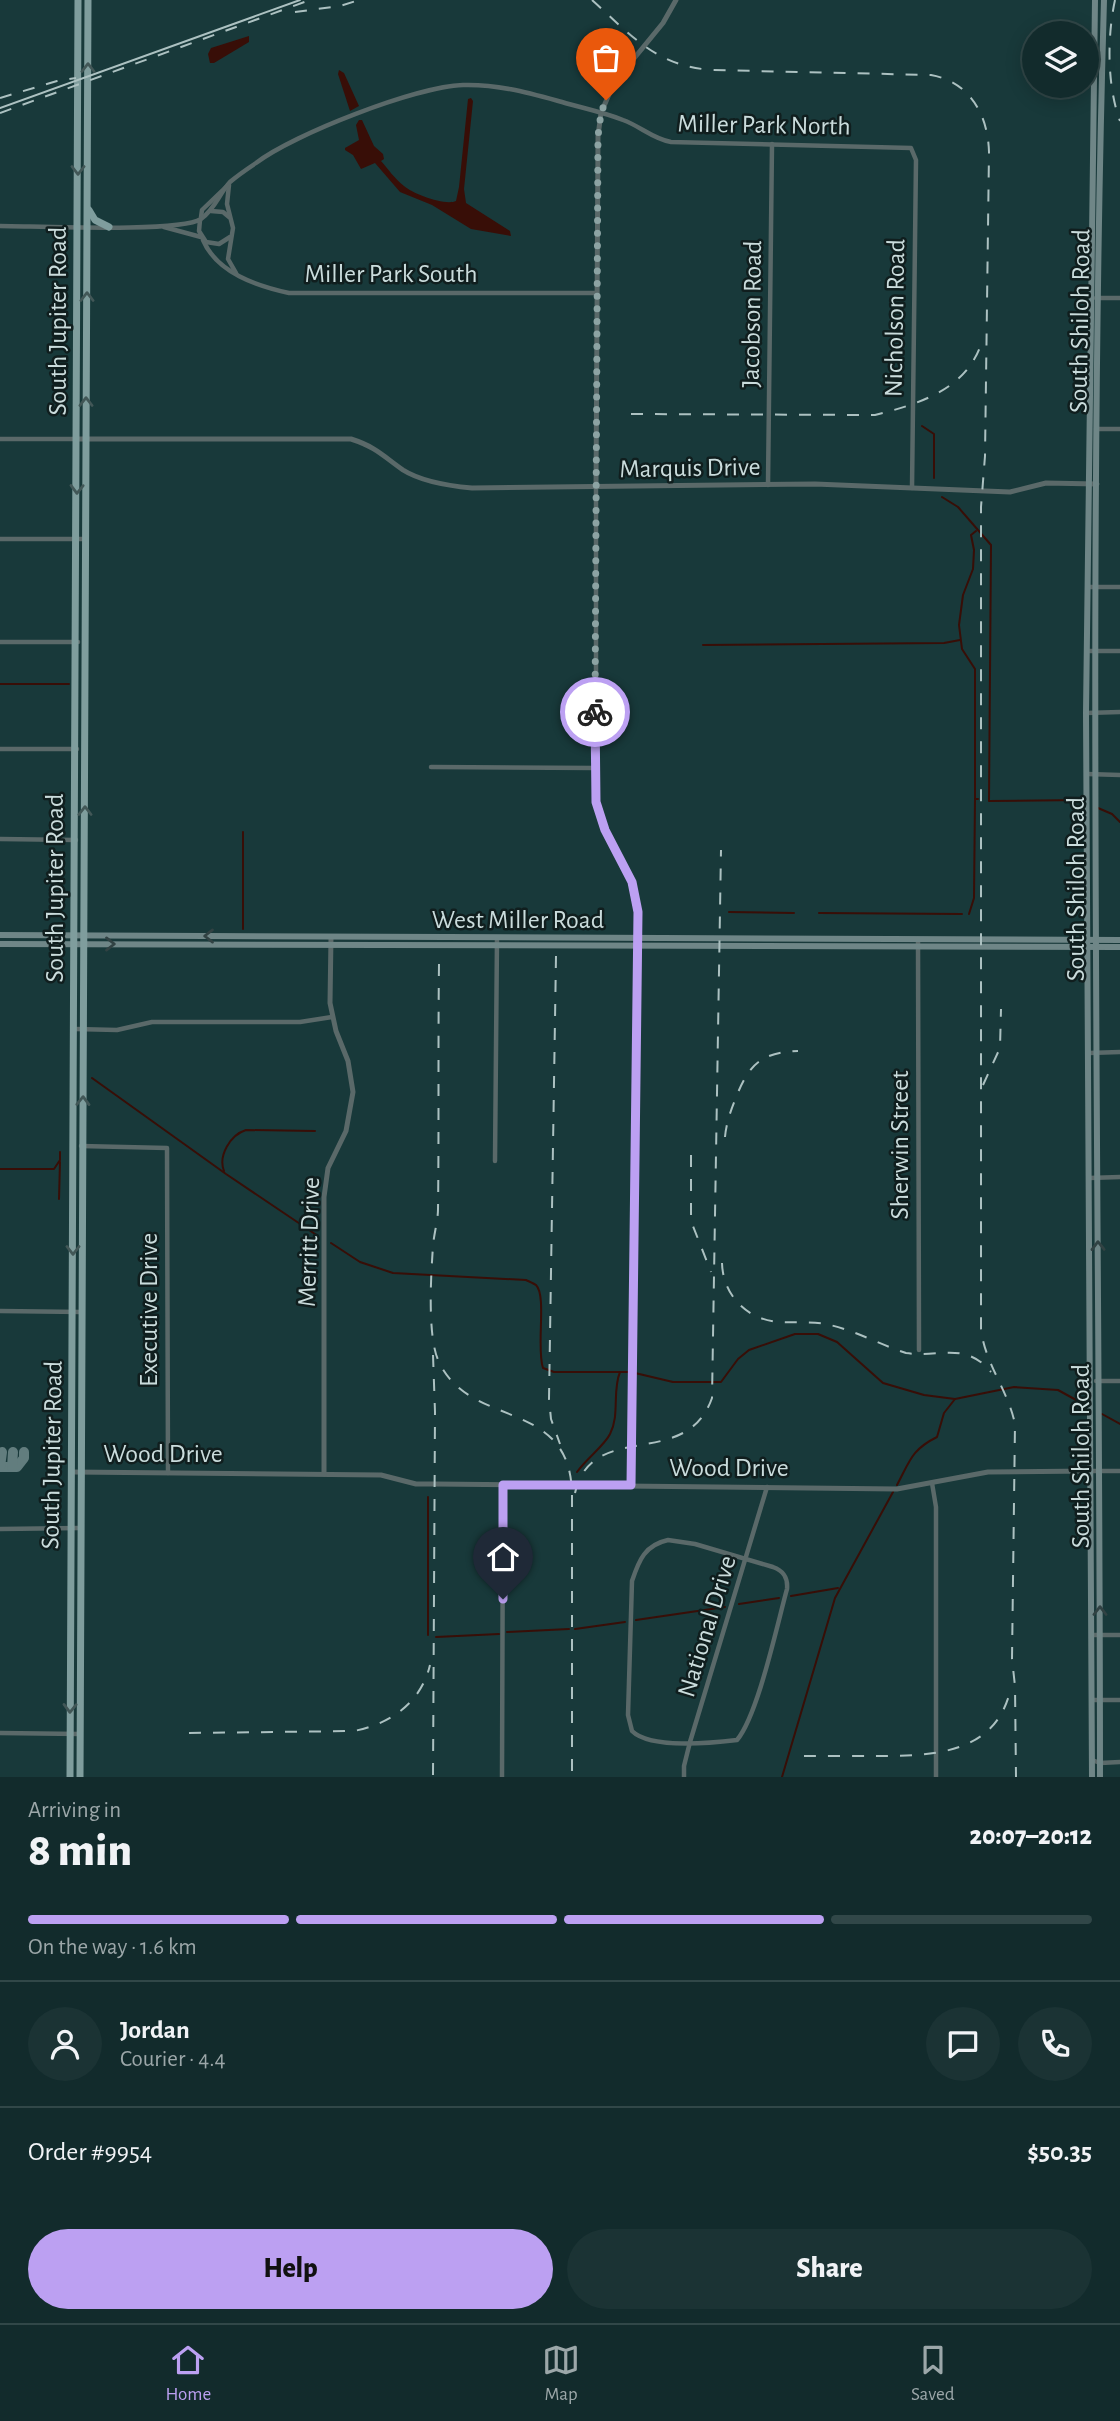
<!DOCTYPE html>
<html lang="en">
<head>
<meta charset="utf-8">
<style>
  :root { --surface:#122b2c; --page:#1b3334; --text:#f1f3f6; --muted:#9ca7a9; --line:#314748; --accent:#bca0f2 }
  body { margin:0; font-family:"Alegreya Sans",sans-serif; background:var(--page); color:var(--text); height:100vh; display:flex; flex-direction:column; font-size:26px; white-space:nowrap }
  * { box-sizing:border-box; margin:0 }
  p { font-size:23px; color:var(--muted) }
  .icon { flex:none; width:38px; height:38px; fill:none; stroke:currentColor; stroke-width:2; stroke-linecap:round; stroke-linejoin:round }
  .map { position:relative; height:1777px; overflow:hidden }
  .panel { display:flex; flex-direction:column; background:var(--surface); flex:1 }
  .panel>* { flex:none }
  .controls { position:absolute; left:1022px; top:21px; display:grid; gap:14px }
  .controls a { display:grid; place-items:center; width:77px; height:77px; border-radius:50%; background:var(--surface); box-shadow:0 4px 18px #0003,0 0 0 2px var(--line); font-size:35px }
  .pin { position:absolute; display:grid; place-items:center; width:60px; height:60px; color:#fff; margin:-72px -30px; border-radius:50% 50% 50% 0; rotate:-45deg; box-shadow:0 0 7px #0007 }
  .pin .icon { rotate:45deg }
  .courier { position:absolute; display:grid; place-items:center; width:70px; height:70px; margin:-35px; border:5px solid #bca0f2; border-radius:50%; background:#fff; color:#222; box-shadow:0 2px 9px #0007 }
  .head em { font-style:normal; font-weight:800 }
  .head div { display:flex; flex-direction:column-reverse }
  .head { display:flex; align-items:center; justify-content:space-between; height:119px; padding:0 28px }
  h1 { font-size:46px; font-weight:800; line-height:52px }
  .bar { display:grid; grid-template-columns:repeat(4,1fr); gap:10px 7px; align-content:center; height:84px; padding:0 28px }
  .bar i { height:9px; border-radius:5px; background:var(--line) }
  .bar .active { background:var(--accent) }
  .bar p { grid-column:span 4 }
  .line { display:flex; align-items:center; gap:18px; padding:0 28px; border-top:2px solid var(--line) }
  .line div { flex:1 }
  .round { display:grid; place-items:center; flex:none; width:74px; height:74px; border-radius:37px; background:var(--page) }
  .cta { display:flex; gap:14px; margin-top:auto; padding:14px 28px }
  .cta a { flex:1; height:80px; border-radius:42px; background:var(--accent); color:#111; font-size:28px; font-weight:800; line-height:80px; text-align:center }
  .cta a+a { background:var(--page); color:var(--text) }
  .tabs { display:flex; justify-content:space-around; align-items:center; height:98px; border-top:2px solid var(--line); background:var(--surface); font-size:19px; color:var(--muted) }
  .tabs a { display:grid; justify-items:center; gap:4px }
  .tabs .active { color:var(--accent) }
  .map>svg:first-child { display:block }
  .water { fill:#380e07 }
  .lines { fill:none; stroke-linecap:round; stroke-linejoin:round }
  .stream { stroke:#380e07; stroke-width:2 }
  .taxiway { stroke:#627d7e; stroke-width:10 }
  .minor { stroke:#5a6969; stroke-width:4.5 }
  .tertiary { stroke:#5a6969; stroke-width:5 }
  .secondary { stroke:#6f8687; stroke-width:6 }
  .primary { stroke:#7f9d9d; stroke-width:7 }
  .tram { stroke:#acc1c1; stroke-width:2 }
  .rail { stroke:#acc1c1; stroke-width:2; stroke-dasharray:12 12; stroke-linecap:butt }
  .oneway { stroke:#425757 }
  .oneway2 { stroke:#314243 }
  .done { stroke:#8ca3a3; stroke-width:7; stroke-dasharray:0 12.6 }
  .route { stroke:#bca0f2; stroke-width:9 }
  .labels { text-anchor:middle; stroke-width:5; stroke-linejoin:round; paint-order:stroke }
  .street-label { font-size:26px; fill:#cadcdc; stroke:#101e1e }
</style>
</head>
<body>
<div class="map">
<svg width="1120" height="1777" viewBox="0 0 1120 1777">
  <rect width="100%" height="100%" fill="#18393a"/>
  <g class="water">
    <polygon points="249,36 249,42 214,63 210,63 208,54 211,48"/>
    <polygon points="339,70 344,73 359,106 350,111 338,74"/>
    <path d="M471,98L473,101L464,189L466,203L510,231L511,236L471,229L432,205L400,192L375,163L361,169L353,155L345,150V148L359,140L356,125L359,120H362L374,146L383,154L384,159L381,161C388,169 395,179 404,186C413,194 445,206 456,201L459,187L468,99Z"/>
  </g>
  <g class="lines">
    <g class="stream">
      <polyline points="922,426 934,434 934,478"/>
      <polyline points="942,497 958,507 991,545 989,801 1081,800"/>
      <polyline points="703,645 944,643 960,640"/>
      <polyline points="0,684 69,684"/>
      <polyline points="975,799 975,669 962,649 959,625 963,595 973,569 974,550 971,535 976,531"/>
      <polyline points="1098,808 1112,814 1120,822"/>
      <polyline points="729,912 794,913"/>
      <polyline points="819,913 962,914"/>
      <polyline points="969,914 974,898 975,799 978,799"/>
      <polyline points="243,929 243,832"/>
      <polyline points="92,1078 226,1174 318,1236"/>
      <polyline points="0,1169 54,1169 60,1160 60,1152"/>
      <path d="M224,1171C218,1156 230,1135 246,1130L315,1131"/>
      <polyline points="59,1199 60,1162"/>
      <path d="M331,1243L360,1262L393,1273L526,1280C528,1281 535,1284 536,1285C547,1296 536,1348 543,1368L554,1372H630"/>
      <polyline points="635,1373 673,1382 721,1382 738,1359 749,1350 795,1334 818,1334 837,1342 883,1383 924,1395 955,1399 1014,1387 1058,1390 1087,1406"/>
      <polyline points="1102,1414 1120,1424"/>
      <path d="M577,1472C586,1459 605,1445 610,1434C620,1415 612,1391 620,1372"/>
      <path d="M897,1485C910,1461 911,1450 937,1437L944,1413L955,1399"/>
      <polyline points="428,1497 428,1635"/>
      <polyline points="791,1596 838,1588"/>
      <polyline points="739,1604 779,1598"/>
      <polyline points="636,1620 725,1607"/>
      <polyline points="575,1629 625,1622"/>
      <polyline points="507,1632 569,1629"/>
      <polyline points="436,1637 499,1634"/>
      <polyline points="782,1777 835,1598 893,1492"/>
    </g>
    <g class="taxiway">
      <polyline points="0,1467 17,1467 24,1458 24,1452"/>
      <polyline points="0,1467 2,1452"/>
      <polyline points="12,1467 13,1452"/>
    </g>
    <g class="minor">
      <polyline points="229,185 227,204 233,228 228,259 236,273"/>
      <polyline points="211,211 223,212 229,217"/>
      <polyline points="201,217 202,210 226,187"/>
      <polyline points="200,220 199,231 206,242 219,244 230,237"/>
      <path d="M0,226C34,226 179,233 201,219C215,209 219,194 230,182C238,175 247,169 256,163C294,134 415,87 463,85C498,84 529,93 562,102C582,108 603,112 623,120C640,126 653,139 671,142L911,148L916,160L912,488"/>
      <polyline points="164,227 201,237"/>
      <path d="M203,240C217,273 257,286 289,293H597"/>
      <polyline points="1096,298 1120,298"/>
      <polyline points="1096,429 1120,429"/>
      <polyline points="0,439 76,439"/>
      <polyline points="768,485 772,144"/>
      <polyline points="596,488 596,802 605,830 632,882 638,912 639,937"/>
      <polyline points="0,539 86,539"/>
      <polyline points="1088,587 1120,587"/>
      <polyline points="0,642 78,642"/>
      <polyline points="1087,651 1120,651"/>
      <polyline points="1086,713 1120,712"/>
      <polyline points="0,749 77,749"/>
      <polyline points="431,767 595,768"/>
      <polyline points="1087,774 1120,775"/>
      <polyline points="0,839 76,840"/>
      <polyline points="918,939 919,1350"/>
      <polyline points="75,1029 117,1030 152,1022 300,1022 332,1017"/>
      <polyline points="1089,1053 1120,1052"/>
      <polyline points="81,1146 167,1148 168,1473"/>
      <polyline points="495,1161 497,938"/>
      <polyline points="1089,1178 1120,1177"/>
      <polyline points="0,1311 82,1312"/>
      <polyline points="1096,1381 1120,1381"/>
      <polyline points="1090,1471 1120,1471"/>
      <polyline points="932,1483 936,1507 936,1777"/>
      <polyline points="0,1529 79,1528"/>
      <path d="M668,1540L695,1544L773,1567C784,1571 788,1578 787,1589C777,1625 758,1715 737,1740C712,1743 650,1749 632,1731L628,1715L632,1581C639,1560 645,1545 668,1540Z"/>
      <polyline points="1092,1635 1120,1635"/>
      <polyline points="1092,1700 1120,1700"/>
      <polyline points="0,1733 80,1734"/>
      <polyline points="1092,1760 1100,1763 1120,1762"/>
      <polyline points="502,1777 503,1485"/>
      <polyline points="684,1777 684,1766 690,1742 767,1487"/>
    </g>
    <g class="tertiary">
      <path d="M77,439H351C376,447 383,456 403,470C422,482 450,486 472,488L815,484L1010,492L1046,483L1097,484"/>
      <polyline points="596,488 598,136 601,113 610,92 627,67 663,23 676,0"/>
      <polyline points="73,1472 381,1475 416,1484 435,1484 897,1489 988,1472 1090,1471"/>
      <polyline points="324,1474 324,1197 328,1168 346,1131 353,1092 348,1061 336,1031 330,1003 331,937"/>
      <polyline points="631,1485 639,943"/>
    </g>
    <g class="secondary">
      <polyline points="0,935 1120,940"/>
      <polyline points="0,944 1120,947"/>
      <polyline points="1092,1777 1086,713 1095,0"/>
      <path d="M1100,1777C1100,1185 1087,592 1104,0"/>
    </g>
    <g class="primary">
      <polyline points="89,210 95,220 109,227"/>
      <polyline points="70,1777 78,0"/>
      <polyline points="80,1777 88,0"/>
    </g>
    <polyline class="tram" points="0,108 300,0"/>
    <g class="rail">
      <path d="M592,0C632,36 656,66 712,70L931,75C970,82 988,115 989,152L985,456L981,507V1329C985,1364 1008,1390 1015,1424L1012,1659L1015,1686L1016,1777"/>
      <path d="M1115,0C1107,37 1107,86 1120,121"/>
      <polyline points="295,12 340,6 359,0"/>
      <polyline points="0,98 57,81 76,78"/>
      <polyline points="0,113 310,0"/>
      <path d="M631,414L875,415C919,404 968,389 982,341"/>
      <polyline points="556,956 549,1399 551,1419 560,1444"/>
      <path d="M439,964C438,1045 439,1127 438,1209C438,1221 434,1233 433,1246C431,1274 427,1338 439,1362C471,1430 571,1397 572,1495V1777"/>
      <polyline points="983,1085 1000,1048 1001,1009"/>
      <path d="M725,1137C726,1125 730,1112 735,1100C748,1066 760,1052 798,1051"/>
      <polyline points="691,1155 691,1221 711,1272"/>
      <path d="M722,1263C723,1296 748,1321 781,1322C797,1323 814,1321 830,1325C856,1331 881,1345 906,1353C940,1358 965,1341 991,1372"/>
      <polyline points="433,1355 435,1412 433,1777"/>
      <path d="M575,1493C592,1418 686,1472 712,1398L721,850"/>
      <path d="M189,1733L354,1731C390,1724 421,1703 430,1665"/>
      <path d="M804,1756C827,1756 851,1756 874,1756C930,1756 997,1756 1011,1687"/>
    </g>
  </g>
  <defs><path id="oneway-chevron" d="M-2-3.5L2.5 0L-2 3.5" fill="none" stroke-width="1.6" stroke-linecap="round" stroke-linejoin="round" transform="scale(1.75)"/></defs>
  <g class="oneway">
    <use href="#oneway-chevron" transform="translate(88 68) rotate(-90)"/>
    <use href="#oneway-chevron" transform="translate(78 170) rotate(90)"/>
    <use href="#oneway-chevron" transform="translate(87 297) rotate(-90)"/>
    <use href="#oneway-chevron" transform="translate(86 402) rotate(-90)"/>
    <use href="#oneway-chevron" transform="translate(77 489) rotate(91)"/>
    <use href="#oneway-chevron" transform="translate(85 811) rotate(-90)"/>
    <use href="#oneway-chevron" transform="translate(83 1101) rotate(-89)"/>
    <use href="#oneway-chevron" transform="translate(73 1250) rotate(90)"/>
    <use href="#oneway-chevron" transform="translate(70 1708) rotate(91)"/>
  </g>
  <g class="oneway2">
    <use href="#oneway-chevron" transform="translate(209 936) rotate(-180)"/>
    <use href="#oneway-chevron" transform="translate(110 944)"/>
    <use href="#oneway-chevron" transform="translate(1098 1246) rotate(-91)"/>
    <use href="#oneway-chevron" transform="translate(1100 1611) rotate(-90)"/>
  </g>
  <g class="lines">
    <polyline class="done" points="595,712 598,136 601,113 606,100"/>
    <polyline class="route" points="503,1599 503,1485 631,1485 638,912 632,882 605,830 596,802 595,712"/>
  </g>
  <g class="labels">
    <g class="street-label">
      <text transform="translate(764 124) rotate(1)" y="9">Miller Park North</text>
      <text x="391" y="282">Miller Park South</text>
      <text transform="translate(751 314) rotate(-89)" y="9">Jacobson Road</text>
      <text transform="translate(894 318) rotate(-89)" y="9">Nicholson Road</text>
      <text transform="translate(57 321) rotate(-90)" y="9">South Jupiter Road</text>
      <text transform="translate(1079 321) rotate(-89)" y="9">South Shiloh Road</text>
      <text transform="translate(690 467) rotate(-1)" y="9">Marquis Drive</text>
      <text transform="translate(54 888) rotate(-90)" y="9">South Jupiter Road</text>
      <text transform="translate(1075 889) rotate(-90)" y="9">South Shiloh Road</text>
      <text x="518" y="928">West Miller Road</text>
      <text transform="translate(899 1145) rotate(-90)" y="9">Sherwin Street</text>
      <text transform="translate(308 1242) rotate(-88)" y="9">Merritt Drive</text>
      <text transform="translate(148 1310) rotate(-90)" y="9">Executive Drive</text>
      <text x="163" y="1462">Wood Drive</text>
      <text transform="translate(51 1455) rotate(-89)" y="9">South Jupiter Road</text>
      <text transform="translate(1080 1456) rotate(-90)" y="9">South Shiloh Road</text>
      <text x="729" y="1476">Wood Drive</text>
      <text transform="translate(706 1626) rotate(-73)" y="9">National Drive</text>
    </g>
  </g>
</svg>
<div class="controls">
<a><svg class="icon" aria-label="layers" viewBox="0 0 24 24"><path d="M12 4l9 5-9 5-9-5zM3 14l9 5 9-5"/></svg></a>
</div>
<div class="pin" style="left:606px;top:100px;background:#ea580c"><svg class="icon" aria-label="bag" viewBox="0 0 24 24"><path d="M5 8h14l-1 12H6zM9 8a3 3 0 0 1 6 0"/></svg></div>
<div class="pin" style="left:503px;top:1599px;background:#1f2937"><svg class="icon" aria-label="home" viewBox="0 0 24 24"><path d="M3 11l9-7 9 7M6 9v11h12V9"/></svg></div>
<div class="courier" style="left:595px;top:712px"><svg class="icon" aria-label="bike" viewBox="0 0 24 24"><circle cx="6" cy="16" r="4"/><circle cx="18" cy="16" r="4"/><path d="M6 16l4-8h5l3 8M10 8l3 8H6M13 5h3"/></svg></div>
</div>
<section class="panel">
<div class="head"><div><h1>8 min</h1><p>Arriving in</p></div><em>20:07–20:12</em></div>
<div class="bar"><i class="active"></i><i class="active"></i><i class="active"></i><i></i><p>On the way · 1.6 km</p></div>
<div class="line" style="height:126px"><a class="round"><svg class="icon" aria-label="person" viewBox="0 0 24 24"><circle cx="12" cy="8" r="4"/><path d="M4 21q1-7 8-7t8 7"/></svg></a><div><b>Jordan</b><p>Courier · 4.4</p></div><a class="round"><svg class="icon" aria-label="chat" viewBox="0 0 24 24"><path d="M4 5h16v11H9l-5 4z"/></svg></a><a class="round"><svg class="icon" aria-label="phone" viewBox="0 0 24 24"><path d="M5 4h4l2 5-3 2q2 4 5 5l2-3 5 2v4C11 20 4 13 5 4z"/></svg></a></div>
<div class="line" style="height:91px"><div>Order #9954</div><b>$50.35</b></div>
<div class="cta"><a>Help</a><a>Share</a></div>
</section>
<nav class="tabs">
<a class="active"><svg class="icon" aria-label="home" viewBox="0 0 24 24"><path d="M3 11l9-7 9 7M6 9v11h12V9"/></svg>Home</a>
<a><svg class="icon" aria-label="map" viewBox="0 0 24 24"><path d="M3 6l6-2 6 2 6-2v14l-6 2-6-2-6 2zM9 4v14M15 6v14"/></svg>Map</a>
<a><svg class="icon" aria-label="saved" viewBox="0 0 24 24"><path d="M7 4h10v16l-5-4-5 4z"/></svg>Saved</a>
</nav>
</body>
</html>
